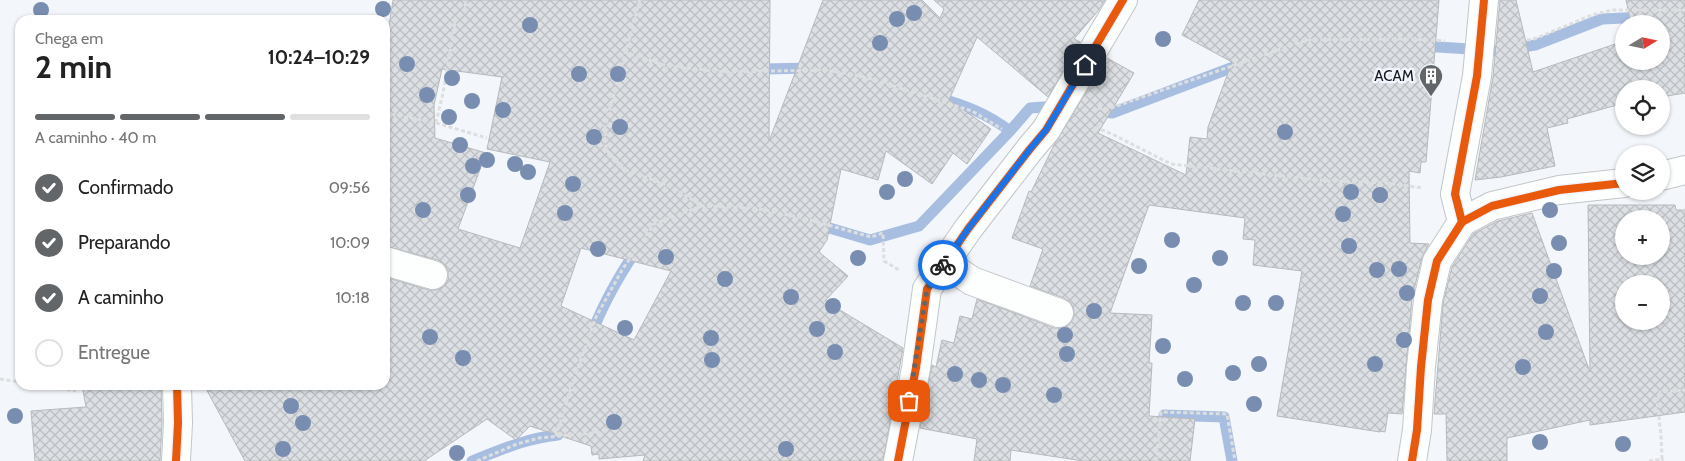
<!DOCTYPE html>
<html lang="pt">
<head>
<meta charset="utf-8">
<style>
  :root { --surface:#fff; --page:#f6f6f6; --text:#222; --muted:#767676; --line:#e0e0e0; --accent:#636669 }
  body { margin:0; font-family:Cabin,sans-serif; background:var(--page); color:var(--text); height:100vh; display:flex; flex-direction:column; font-size:19px; white-space:nowrap }
  * { box-sizing:border-box; margin:0 }
  p { font-size:16px; color:var(--muted) }
  .icon { flex:none; width:28px; height:28px; fill:none; stroke:currentColor; stroke-width:2; stroke-linecap:round; stroke-linejoin:round }
  .map { position:relative; flex:1; overflow:hidden }
  .details { position:absolute; left:15px; top:15px; width:375px; height:375px; display:flex; flex-direction:column; background:var(--surface); border-radius:15px; box-shadow:0 1px 4px #0004 }
  .details>* { flex:none }
  .needle { width:32px; rotate:80deg }
  .tools { position:absolute; left:1615px; top:15px; display:grid; gap:10px }
  .tools a { display:grid; place-items:center; width:55px; height:55px; border-radius:50%; background:var(--surface); box-shadow:0 1px 4px #0004; font-size:25px }
  .pin { position:absolute; display:grid; place-items:center; width:42px; height:42px; color:#fff; margin:-21px; border-radius:10px; box-shadow:0 2px 8px #0006 }
  .courier { position:absolute; display:grid; place-items:center; width:50px; height:50px; margin:-25px; border:4px solid #1a73e8; border-radius:50%; background:#fff; color:#222; box-shadow:0 1px 6px #0007 }
  .summary em { font-style:normal; font-weight:700 }
  .summary div { display:flex; flex-direction:column-reverse }
  .summary { display:flex; align-items:center; justify-content:space-between; height:85px; padding:0 20px }
  h1 { font-size:32px; font-weight:700; line-height:38px }
  .bar { display:grid; grid-template-columns:repeat(4,1fr); gap:8px 5px; align-content:center; height:60px; padding:0 20px }
  .bar i { height:6px; border-radius:4px; background:var(--line) }
  .bar .on { background:var(--accent) }
  .bar p { grid-column:span 4 }
  ol { padding:0 20px; list-style:none }
  li { display:flex; align-items:center; gap:15px; height:55px }
  li p { margin-inline-start:auto }
  li .icon { padding:5px; border-radius:50%; background:var(--accent); color:#fff; stroke-width:4 }
  li:last-child { color:var(--muted) }
  li i { width:28px; height:28px; border:2px solid var(--line); border-radius:50% }
  .map>svg:first-child { display:block }
  .lines { fill:none; stroke-linecap:round; stroke-linejoin:round }
  .stream { stroke:#a8bee1; stroke-width:11 }
  .building { fill:url(#building-cross-hatch); stroke:#b7babd; fill-rule:evenodd }
  .minor-casing { stroke:#c3c5c8; stroke-width:30 }
  .tertiary-casing { stroke:#c3c5c8; stroke-width:30 }
  .path { stroke:#dddee0; stroke-width:3; stroke-dasharray:4 2.5; stroke-linecap:butt }
  .minor { stroke:#fdfefe; stroke-width:28 }
  .tertiary { stroke:#fdfefe; stroke-width:28 }
  .cycleway-casing { stroke:#f0f5fd; stroke-width:11 }
  .cycleway { stroke:#e8590c; stroke-width:8 }
  .tree { fill:#788daf }
  .done { stroke:#636669; stroke-width:5; stroke-dasharray:0 9 }
  .route { stroke:#1a73e8; stroke-width:6 }
  .labels { text-anchor:middle; stroke-width:5; stroke-linejoin:round; paint-order:stroke }
  .poi-label { font-size:15px; fill:#15181b; stroke:#f0f5fd; text-anchor:end }
</style>
</head>
<body>
<div class="map">
<svg width="1685" height="461" viewBox="0 0 1685 461">
  <defs>
    <pattern id="building-cross-hatch" width="8" height="8" patternUnits="userSpaceOnUse" patternTransform="scale(1.25)"><rect width="8" height="8" fill="#dcdfe3"/><path d="M0 0l8 8M0 8l8-8" fill="none" stroke="#bcbfc2"/></pattern>
  </defs>
  <rect width="100%" height="100%" fill="#f3f6fa"/>
  <g class="lines">
    <g class="stream">
      <polyline points="1422,46 1501,51 1535,45 1602,19 1645,17"/>
      <polyline points="755,69 812,68"/>
      <polyline points="1096,111 1112,113 1244,63"/>
      <polyline points="1010,131 1030,108 1058,106"/>
      <path d="M816,224L870,240L919,226L1010,131C986,113 964,105 936,97"/>
      <path d="M591,336C602,305 619,276 637,249"/>
      <path d="M472,461C500,450 527,438 558,435L562,423"/>
      <polyline points="1160,461 1164,415 1224,417 1232,461"/>
    </g>
  </g>
  <g class="building">
    <path d="M393,0H770L769,141L823,0H922L940,18L944,9L934,0H1105L1098,11L1074,39L1080,42L1048,97L977,37L949,100L991,129L967,164L953,153L932,184L886,151L878,180L841,169L827,240L819,252L848,276L825,301L903,348L883,461H643L645,455L599,459V454L592,455L591,446L530,426L516,440L487,419L424,461H245L204,385H385V277L429,290H437L443,287L448,280V271L444,264L438,260L385,246V51ZM442,69L502,77L487,149L550,162L520,248L458,229L486,153L435,138L434,105ZM581,248L671,271L634,340L561,306Z"/>
    <polygon points="1199,0 1439,0 1426,162 1421,162 1420,173 1409,171 1410,243 1429,244 1422,257 1412,298 1402,414 1388,413 1385,432 1380,431 1380,432 1277,416 1302,271 1253,265 1255,240 1243,239 1245,218 1149,205 1110,313 1152,315 1149,363 1152,363 1149,416 1195,419 1190,461 1083,461 1011,450 1010,461 974,461 977,439 920,428 932,365 936,367 942,340 954,343 960,316 972,319 977,299 1054,328 1062,328 1069,325 1073,319 1074,310 1071,303 1064,298 1030,286 1043,249 1012,238 1029,191 1031,192 1054,145 1107,58 1134,73 1098,133 1186,175 1190,137 1207,139 1208,127 1232,62 1182,35"/>
    <polygon points="1500,0 1516,0 1533,72 1624,41 1624,61 1661,61 1661,24 1631,24 1626,0 1685,0 1685,93 1661,97 1661,89 1624,89 1624,103 1567,119 1568,123 1547,128 1555,166 1501,177 1475,180 1493,77"/>
    <path d="M1588,205H1675L1676,210H1685V412L1590,425V420L1507,438V461H1447L1446,414H1434L1443,303L1452,267L1473,234L1498,221L1532,213L1590,372ZM1624,219H1661V256H1624ZM1624,284H1661V321H1624Z"/>
    <polygon points="82,385 161,385 162,423 160,461 35,461 31,411 86,407"/>
  </g>
  <g class="lines">
    <g class="minor-casing">
      <g id="minor">
        <polyline points="1462,222 1455,194 1477,76 1484,0"/>
        <polyline points="385,261 433,275"/>
        <polyline points="945,263 972,281 1059,313"/>
        <polyline points="176,461 178,423 177,385"/>
        <polyline points="898,461 916,368 927,289 968,229 1030,149 1046,130 1123,0"/>
      </g>
    </g>
    <g class="tertiary-casing">
      <g id="tertiary">
        <polyline points="1661,176 1685,170"/>
        <polyline points="1412,461 1417,430 1421,367 1428,300 1437,261 1462,222 1492,206 1559,190 1624,183"/>
      </g>
    </g>
    <g class="path">
      <polyline points="640,0 605,126 606,149 623,169 672,187 702,206 754,208 803,218 871,237 883,233 884,261 899,270"/>
      <polyline points="1514,42 1534,39 1592,15 1612,10 1685,10"/>
      <polyline points="624,52 667,66 725,72 822,70 846,73 868,78 972,111 1002,129"/>
      <polyline points="1098,108 1108,109 1307,40 1408,39 1445,41"/>
      <polyline points="385,113 436,123 487,138"/>
      <polyline points="436,123 443,93 455,22 456,18 466,10 465,0"/>
      <polyline points="1089,125 1112,134 1171,164 1329,181 1387,183 1422,188"/>
      <polyline points="0,379 20,382"/>
      <polyline points="41,385 76,391"/>
      <polyline points="556,436 571,388 596,317 622,270 654,224 702,206"/>
      <polyline points="1662,459 1661,435 1657,401 1660,392 1685,390"/>
      <polyline points="477,461 517,444 539,438 603,432"/>
      <polyline points="1156,461 1161,412 1227,414 1235,461"/>
      <polyline points="1649,461 1662,459 1663,461"/>
    </g>
    <use href="#minor" class="minor"/>
    <use href="#tertiary" class="tertiary"/>
    <g class="cycleway-casing">
      <g id="cycleway">
        <polyline points="1462,222 1455,194 1477,76 1484,0"/>
        <polyline points="176,461 178,423 177,385"/>
        <polyline points="898,461 916,368 927,289 968,229 1030,149 1046,130 1123,0"/>
        <polyline points="1412,461 1417,430 1421,367 1428,300 1437,261 1462,222 1492,206 1559,190 1624,183"/>
      </g>
    </g>
    <use href="#cycleway" class="cycleway"/>
  </g>
  <g class="tree">
    <circle cx="383" cy="9" r="8"/>
    <circle cx="41" cy="10" r="8"/>
    <circle cx="914" cy="13" r="8"/>
    <circle cx="897" cy="19" r="8"/>
    <circle cx="530" cy="25" r="8"/>
    <circle cx="1163" cy="39" r="8"/>
    <circle cx="880" cy="43" r="8"/>
    <circle cx="407" cy="64" r="8"/>
    <circle cx="579" cy="74" r="8"/>
    <circle cx="618" cy="74" r="8"/>
    <circle cx="452" cy="78" r="8"/>
    <circle cx="427" cy="95" r="8"/>
    <circle cx="472" cy="101" r="8"/>
    <circle cx="503" cy="110" r="8"/>
    <circle cx="449" cy="117" r="8"/>
    <circle cx="620" cy="127" r="8"/>
    <circle cx="1285" cy="132" r="8"/>
    <circle cx="594" cy="137" r="8"/>
    <circle cx="460" cy="145" r="8"/>
    <circle cx="487" cy="160" r="8"/>
    <circle cx="515" cy="164" r="8"/>
    <circle cx="473" cy="166" r="8"/>
    <circle cx="528" cy="172" r="8"/>
    <circle cx="905" cy="179" r="8"/>
    <circle cx="573" cy="184" r="8"/>
    <circle cx="887" cy="192" r="8"/>
    <circle cx="1351" cy="192" r="8"/>
    <circle cx="468" cy="195" r="8"/>
    <circle cx="1380" cy="195" r="8"/>
    <circle cx="423" cy="210" r="8"/>
    <circle cx="1550" cy="210" r="8"/>
    <circle cx="565" cy="213" r="8"/>
    <circle cx="1343" cy="214" r="8"/>
    <circle cx="1172" cy="240" r="8"/>
    <circle cx="1559" cy="243" r="8"/>
    <circle cx="1349" cy="246" r="8"/>
    <circle cx="598" cy="249" r="8"/>
    <circle cx="666" cy="257" r="8"/>
    <circle cx="858" cy="258" r="8"/>
    <circle cx="1220" cy="258" r="8"/>
    <circle cx="1139" cy="266" r="8"/>
    <circle cx="1399" cy="269" r="8"/>
    <circle cx="1377" cy="270" r="8"/>
    <circle cx="1554" cy="271" r="8"/>
    <circle cx="725" cy="279" r="8"/>
    <circle cx="1194" cy="285" r="8"/>
    <circle cx="1407" cy="293" r="8"/>
    <circle cx="1540" cy="296" r="8"/>
    <circle cx="791" cy="297" r="8"/>
    <circle cx="1243" cy="303" r="8"/>
    <circle cx="1276" cy="303" r="8"/>
    <circle cx="833" cy="306" r="8"/>
    <circle cx="1094" cy="311" r="8"/>
    <circle cx="625" cy="328" r="8"/>
    <circle cx="817" cy="329" r="8"/>
    <circle cx="1546" cy="332" r="8"/>
    <circle cx="1065" cy="335" r="8"/>
    <circle cx="430" cy="337" r="8"/>
    <circle cx="711" cy="338" r="8"/>
    <circle cx="1404" cy="340" r="8"/>
    <circle cx="1163" cy="346" r="8"/>
    <circle cx="835" cy="352" r="8"/>
    <circle cx="1067" cy="354" r="8"/>
    <circle cx="463" cy="358" r="8"/>
    <circle cx="712" cy="360" r="8"/>
    <circle cx="1259" cy="364" r="8"/>
    <circle cx="1375" cy="364" r="8"/>
    <circle cx="1523" cy="367" r="8"/>
    <circle cx="1233" cy="373" r="8"/>
    <circle cx="955" cy="374" r="8"/>
    <circle cx="1185" cy="379" r="8"/>
    <circle cx="979" cy="380" r="8"/>
    <circle cx="1003" cy="385" r="8"/>
    <circle cx="1054" cy="395" r="8"/>
    <circle cx="1254" cy="404" r="8"/>
    <circle cx="291" cy="406" r="8"/>
    <circle cx="15" cy="416" r="8"/>
    <circle cx="614" cy="422" r="8"/>
    <circle cx="303" cy="423" r="8"/>
    <circle cx="1540" cy="442" r="8"/>
    <circle cx="1623" cy="444" r="8"/>
    <circle cx="283" cy="449" r="8"/>
    <circle cx="786" cy="449" r="8"/>
    <circle cx="457" cy="453" r="8"/>
  </g>
  <g class="lines">
    <polyline class="done" points="909,401 927,289 943,265"/>
    <polyline class="route" points="943,265 968,229 1030,149 1046,130 1085,65"/>
  </g>
  <defs>
    <g id="building-pin" transform="scale(1.25)"><path d="M0 17L-7.5 6A9.5 9.5 0 1 1 7.5 6Z" fill="#636669" stroke="#f0f5fd"/><path d="M-4-6H4V6H1V3H-1V6H-4ZM-2.5-4.3h1.7v1.8h-1.7ZM.8-4.3h1.7v1.8H.8ZM-2.5-1h1.7V.8h-1.7ZM.8-1h1.7V.8H.8Z" fill="#fff"/></g>
  </defs>
  <g fill-rule="evenodd">
    <use href="#building-pin" x="1431" y="76"/>
  </g>
  <g class="labels">
    <g class="poi-label">
      <text x="1414" y="81">ACAM</text>
    </g>
  </g>
</svg>
<div class="tools">
<a><svg class="needle" viewBox="-14 -14 28 28"><path d="M0-13l5 13h-10z" fill="#e53935"/><path d="M0 13l5-13h-10z" fill="#767676"/></svg></a>
<a><svg class="icon" aria-label="locate" viewBox="0 0 24 24"><circle cx="12" cy="12" r="6"/><path d="M12 2v4M12 18v4M2 12h4M18 12h4"/></svg></a>
<a><svg class="icon" aria-label="layers" viewBox="0 0 24 24"><path d="M12 4l9 5-9 5-9-5zM3 14l9 5 9-5"/></svg></a>
<a>+</a>
<a>−</a>
</div>
<div class="pin" style="left:909px;top:401px;background:#ea580c"><svg class="icon" aria-label="bag" viewBox="0 0 24 24"><path d="M5 8h14l-1 12H6zM9 8a3 3 0 0 1 6 0"/></svg></div>
<div class="pin" style="left:1085px;top:65px;background:#1f2937"><svg class="icon" aria-label="home" viewBox="0 0 24 24"><path d="M3 11l9-7 9 7M6 9v11h12V9"/></svg></div>
<div class="courier" style="left:943px;top:265px"><svg class="icon" aria-label="bike" viewBox="0 0 24 24"><circle cx="6" cy="16" r="4"/><circle cx="18" cy="16" r="4"/><path d="M6 16l4-8h5l3 8M10 8l3 8H6M13 5h3"/></svg></div>
<section class="details">
<div class="summary"><div><h1>2 min</h1><p>Chega em</p></div><em>10:24–10:29</em></div>
<div class="bar"><i class="on"></i><i class="on"></i><i class="on"></i><i></i><p>A caminho · 40 m</p></div>
<ol>
<li><svg class="icon" aria-label="check" viewBox="0 0 24 24"><path d="M5 12l5 5 9-10"/></svg>Confirmado<p>09:56</p></li>
<li><svg class="icon" aria-label="check" viewBox="0 0 24 24"><path d="M5 12l5 5 9-10"/></svg>Preparando<p>10:09</p></li>
<li><svg class="icon" aria-label="check" viewBox="0 0 24 24"><path d="M5 12l5 5 9-10"/></svg>A caminho<p>10:18</p></li>
<li><i></i>Entregue</li>
</ol>
</section>
</div>
</body>
</html>
